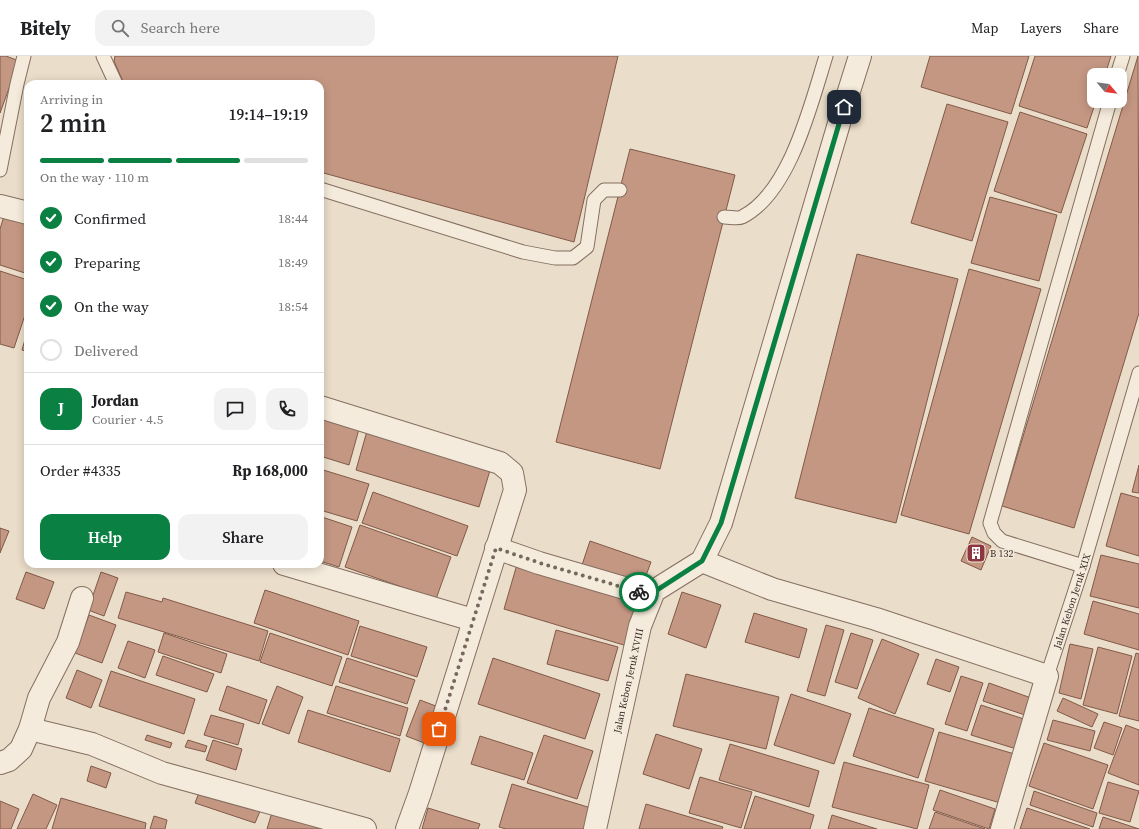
<!DOCTYPE html>
<html lang="en">
<head>
<meta charset="utf-8">
<style>
  :root { --surface:#fff; --page:#f2f2f2; --text:#202124; --muted:#757577; --line:#e0e0e0; --accent:#0b8043 }
  body { margin:0; font-family:"Source Serif 4",serif; background:var(--page); color:var(--text); height:100vh; display:flex; flex-direction:column; font-size:15px; white-space:nowrap }
  * { box-sizing:border-box; margin:0 }
  p { font-size:13px; color:var(--muted) }
  .icon { flex:none; width:22px; height:22px; fill:none; stroke:currentColor; stroke-width:2; stroke-linecap:round; stroke-linejoin:round }
  .map { position:relative; flex:1; overflow:hidden }
  .details { position:absolute; left:24px; top:24px; width:300px; height:488px; display:flex; flex-direction:column; background:var(--surface); border-radius:12px; box-shadow:0 2px 10px #0003 }
  .details>* { flex:none }
  .needle { width:26px; rotate:119deg }
  .tools { position:absolute; left:1087px; top:12px; display:grid; gap:8px }
  .tools a { display:grid; place-items:center; width:40px; height:40px; border-radius:8px; background:var(--surface); box-shadow:0 2px 10px #0003; font-size:20px }
  .pin { position:absolute; display:grid; place-items:center; width:34px; height:34px; color:#fff; margin:-17px; border-radius:8px; box-shadow:0 2px 6px #0006 }
  .courier { position:absolute; display:grid; place-items:center; width:40px; height:40px; margin:-20px; border:3px solid #0b8043; border-radius:50%; background:#fff; color:#222; box-shadow:0 1px 5px #0007 }
  .headline em { font-style:normal; font-weight:600 }
  .headline div { display:flex; flex-direction:column-reverse }
  .headline { display:flex; align-items:center; justify-content:space-between; height:68px; padding:0 16px }
  h1 { font-size:26px; font-weight:600; line-height:30px }
  .bar { display:grid; grid-template-columns:repeat(4,1fr); gap:6px 4px; align-content:center; height:48px; padding:0 16px }
  .bar i { height:5px; border-radius:3px; background:var(--line) }
  .bar .on { background:var(--accent) }
  .bar p { grid-column:span 4 }
  .line { display:flex; align-items:center; gap:10px; padding:0 16px; border-top:1px solid var(--line) }
  .line div { flex:1 }
  .round { display:grid; place-items:center; flex:none; width:42px; height:42px; border-radius:12px; background:var(--page) }
  ol { padding:0 16px; list-style:none }
  li { display:flex; align-items:center; gap:12px; height:44px }
  li p { margin-inline-start:auto }
  li .icon { padding:4px; border-radius:50%; background:var(--accent); color:#fff; stroke-width:4 }
  li:last-child { color:var(--muted) }
  li i { width:22px; height:22px; border:2px solid var(--line); border-radius:50% }
  .button { display:flex; gap:8px; margin-top:auto; padding:8px 16px }
  .button a { flex:1; height:46px; border-radius:12px; background:var(--accent); color:#fff; font-size:16px; font-weight:600; line-height:46px; text-align:center }
  .button a+a { background:var(--page); color:var(--text) }
  header { display:flex; align-items:center; gap:24px; box-sizing:border-box; height:56px; padding:0 20px; background:var(--surface); border-bottom:1px solid var(--line) }
  header strong { font-size:19px }
  nav { display:flex; gap:22px; margin-inline-start:auto; font-size:14px }
  .search { width:280px; height:36px; background:var(--page); display:flex; align-items:center; gap:10px; box-sizing:border-box; padding:0 14px; border-radius:12px; color:var(--muted); font-size:15px }
  .map>svg:first-child { display:block }
  .building { fill:#c49783; stroke:#815948 }
  .lines { fill:none; stroke-linecap:round; stroke-linejoin:round }
  .service-casing { stroke:#846f60; stroke-width:15 }
  .minor-casing { stroke:#846f60; stroke-width:24 }
  .service { stroke:#f5ebdc; stroke-width:13 }
  .minor { stroke:#f5ebdc; stroke-width:22 }
  .done { stroke:#76685c; stroke-width:4; stroke-dasharray:0 7.2 }
  .route { stroke:#0b8043; stroke-width:5 }
  .labels { text-anchor:middle; stroke-width:3; stroke-linejoin:round; paint-order:stroke }
  .poi-label { font-size:10px; fill:#372922; stroke:#f2e8d8; text-anchor:start }
  .street-label { font-size:10px; fill:#372922; stroke:#f2e8d8 }
</style>
</head>
<body>
<header>
<strong>Bitely</strong>
<div class="search"><svg class="icon" aria-label="search" viewBox="0 0 24 24"><circle cx="10" cy="10" r="6"/><path d="M15 15l6 6"/></svg>Search here</div>
<nav><a>Map</a><a>Layers</a><a>Share</a></nav>
</header>
<div class="map">
<svg width="1139" height="773" viewBox="0 0 1139 773">
  <rect width="100%" height="100%" fill="#eaddc9"/>
  <g class="building">
    <polygon points="0,0 6,0 19,5 0,57"/>
    <polygon points="115,0 618,0 574,186 320,116 320,28 124,28 114,5"/>
    <polygon points="930,0 1029,0 1011,58 921,31"/>
    <polygon points="1035,0 1111,0 1105,19 1094,19 1094,45 1096,45 1087,72 1019,50"/>
    <polygon points="1138,0 1139,257 1074,472 1002,450"/>
    <polygon points="947,48 1008,66 972,185 911,167"/>
    <polygon points="1020,56 1087,78 1061,157 994,135"/>
    <polygon points="630,93 735,119 660,413 556,386"/>
    <polygon points="990,141 1057,159 1039,225 971,207"/>
    <polygon points="4,160 28,168 28,218 0,209 0,173"/>
    <polygon points="857,198 958,223 896,467 795,442"/>
    <polygon points="969,213 1041,233 969,478 901,459"/>
    <polygon points="0,215 28,224 28,250 14,292 0,288"/>
    <polygon points="28,273 28,296 22,294"/>
    <polygon points="320,362 359,373 349,409 320,400"/>
    <polygon points="367,375 491,411 479,451 356,414"/>
    <polygon points="1139,409 1139,437 1132,436"/>
    <polygon points="320,413 369,428 357,465 320,454"/>
    <polygon points="373,436 468,470 457,500 362,467"/>
    <polygon points="1121,437 1139,442 1139,500 1106,490"/>
    <polygon points="322,461 352,471 339,511 320,505 320,467"/>
    <polygon points="360,469 451,501 436,543 345,511"/>
    <polygon points="0,472 9,475 0,497"/>
    <polygon points="972,481 991,490 981,514 961,505"/>
    <polygon points="590,485 651,506 641,533 581,512"/>
    <polygon points="1101,499 1139,508 1139,552 1090,540"/>
    <polygon points="518,505 641,542 627,590 504,553"/>
    <polygon points="26,516 54,526 44,553 16,543"/>
    <polygon points="101,516 118,522 104,560 88,554"/>
    <polygon points="265,534 359,565 348,599 254,567"/>
    <polygon points="126,536 162,546 163,542 268,575 259,605 118,562"/>
    <polygon points="682,536 721,549 706,592 668,578"/>
    <polygon points="1093,545 1139,558 1139,594 1084,578"/>
    <polygon points="754,557 807,573 799,602 745,586"/>
    <polygon points="89,559 116,569 102,607 75,597"/>
    <polygon points="826,569 844,574 825,640 807,635"/>
    <polygon points="360,570 427,591 417,621 351,600"/>
    <polygon points="556,574 618,591 608,625 547,608"/>
    <polygon points="164,577 227,598 221,617 158,596"/>
    <polygon points="270,577 342,601 332,630 260,606"/>
    <polygon points="851,577 873,584 857,633 835,626"/>
    <polygon points="882,583 919,598 895,658 858,642"/>
    <polygon points="128,585 155,594 145,622 118,612"/>
    <polygon points="1070,588 1093,593 1081,643 1059,637"/>
    <polygon points="1098,591 1132,600 1117,658 1083,649"/>
    <polygon points="1136,597 1139,598 1139,665 1119,660"/>
    <polygon points="163,600 214,618 207,636 156,619"/>
    <polygon points="347,602 415,624 407,648 339,626"/>
    <polygon points="493,602 600,638 585,683 478,648"/>
    <polygon points="936,603 959,611 950,636 927,628"/>
    <polygon points="77,614 102,624 91,652 66,642"/>
    <polygon points="111,615 195,643 184,678 99,650"/>
    <polygon points="686,618 779,641 766,693 673,670"/>
    <polygon points="961,620 983,627 967,675 945,668"/>
    <polygon points="989,627 1034,643 1028,660 983,645"/>
    <polygon points="227,630 267,644 259,668 219,654"/>
    <polygon points="277,630 303,641 289,678 262,668"/>
    <polygon points="336,630 408,652 400,680 327,657"/>
    <polygon points="791,638 851,658 834,708 774,689"/>
    <polygon points="1063,642 1098,658 1092,671 1057,655"/>
    <polygon points="420,644 441,652 427,688 406,680"/>
    <polygon points="981,649 1033,666 1023,695 971,679"/>
    <polygon points="869,652 934,673 918,722 853,700"/>
    <polygon points="308,654 400,683 390,716 298,686"/>
    <polygon points="211,659 244,668 238,689 204,679"/>
    <polygon points="1053,664 1095,675 1090,695 1047,684"/>
    <polygon points="1104,666 1122,672 1113,699 1094,692"/>
    <polygon points="1126,669 1139,674 1139,729 1108,717"/>
    <polygon points="939,676 1018,699 1004,748 925,725"/>
    <polygon points="656,678 702,693 689,733 643,718"/>
    <polygon points="147,679 172,687 170,692 145,684"/>
    <polygon points="544,679 593,695 577,743 527,727"/>
    <polygon points="480,680 533,697 524,724 471,708"/>
    <polygon points="188,684 207,690 205,696 185,691"/>
    <polygon points="213,684 242,693 236,714 206,704"/>
    <polygon points="1044,687 1108,709 1093,753 1029,730"/>
    <polygon points="730,688 819,715 809,751 719,724"/>
    <polygon points="844,706 929,729 917,773 832,751"/>
    <polygon points="91,710 111,717 106,732 87,725"/>
    <polygon points="700,721 752,736 741,772 689,757"/>
    <polygon points="1108,726 1139,735 1130,766 1099,757"/>
    <polygon points="512,728 591,752 584,773 506,773 499,771"/>
    <polygon points="200,734 261,753 255,767 195,747"/>
    <polygon points="940,734 995,753 989,773 933,754"/>
    <polygon points="1034,735 1097,757 1093,771 1030,749"/>
    <polygon points="33,738 57,749 46,773 17,773"/>
    <polygon points="755,740 814,759 810,773 744,773"/>
    <polygon points="61,742 146,767 145,773 52,773"/>
    <polygon points="0,745 19,753 11,773 0,773"/>
    <polygon points="646,748 723,771 722,773 639,773"/>
    <polygon points="428,752 480,768 478,773 422,773"/>
    <polygon points="1027,752 1090,773 1020,773"/>
    <polygon points="273,753 340,773 267,773"/>
    <polygon points="935,756 985,773 929,773"/>
    <polygon points="832,759 877,773 828,773"/>
    <polygon points="154,760 167,764 165,773 150,773"/>
    <polygon points="1103,761 1139,773 1099,773"/>
  </g>
  <g class="lines">
    <g class="service-casing">
      <g id="service">
        <polyline points="103,0 116,28"/>
        <polyline points="1117,19 1123,0"/>
        <polyline points="0,114 17,28 24,0"/>
        <polyline points="320,133 523,196 555,202 573,202 587,191 594,144 604,134 620,134"/>
        <path d="M724,161C730,161 738,163 742,161C790,137 811,48 826,0"/>
        <polyline points="1083,510 1002,485 994,477 990,467 1110,45"/>
        <path id="s1" d="M1047,620L1083,510L1139,317"/>
      </g>
    </g>
    <g class="minor-casing">
      <g id="minor">
        <polyline points="0,150 28,157"/>
        <polyline points="320,351 500,407 512,417 515,434 420,737 407,773"/>
        <polyline points="496,492 539,507 638,536 654,535"/>
        <polyline points="702,505 772,533 876,563 1047,620 1002,773"/>
        <polyline points="284,508 473,564"/>
        <polyline points="30,673 92,688 162,717 365,773"/>
        <polyline points="0,707 9,704 21,693 30,673 39,642 68,586 82,542"/>
        <path id="s2" d="M595,773L640,570L654,535L702,505L721,467L840,64L860,0"/>
      </g>
    </g>
    <use href="#service" class="service"/>
    <use href="#minor" class="minor"/>
  </g>
  <g class="lines">
    <polyline class="done" points="439,673 496,492 540,507 639,536"/>
    <polyline class="route" points="639,536 654,536 702,505 721,467 844,51"/>
  </g>
  <defs>
    <g id="building-square" transform="scale(1)"><rect x="-9" y="-9" width="18" height="18" rx="4" fill="#8d3640" stroke="#f2e8d8"/><path d="M-4-6H4V6H1V3H-1V6H-4ZM-2.5-4.3h1.7v1.8h-1.7ZM.8-4.3h1.7v1.8H.8ZM-2.5-1h1.7V.8h-1.7ZM.8-1h1.7V.8H.8Z" fill="#fff"/></g>
  </defs>
  <g fill-rule="evenodd">
    <use href="#building-square" x="976" y="497"/>
  </g>
  <g class="labels">
    <g class="poi-label">
      <text x="990" y="501">B 132</text>
    </g>
    <g class="street-label">
      <text dy="4" stroke="none"><textPath href="#s1" startOffset="79">Jalan Kebon Jeruk XIX</textPath></text>
      <text dy="4" stroke="none"><textPath href="#s2" startOffset="152">Jalan Kebon Jeruk XVIII</textPath></text>
    </g>
  </g>
</svg>
<div class="tools">
<a><svg class="needle" viewBox="-14 -14 28 28"><path d="M0-13l5 13h-10z" fill="#e53935"/><path d="M0 13l5-13h-10z" fill="#757577"/></svg></a>
</div>
<div class="pin" style="left:439px;top:673px;background:#ea580c"><svg class="icon" aria-label="bag" viewBox="0 0 24 24"><path d="M5 8h14l-1 12H6zM9 8a3 3 0 0 1 6 0"/></svg></div>
<div class="pin" style="left:844px;top:51px;background:#1f2937"><svg class="icon" aria-label="home" viewBox="0 0 24 24"><path d="M3 11l9-7 9 7M6 9v11h12V9"/></svg></div>
<div class="courier" style="left:639px;top:536px"><svg class="icon" aria-label="bike" viewBox="0 0 24 24"><circle cx="6" cy="16" r="4"/><circle cx="18" cy="16" r="4"/><path d="M6 16l4-8h5l3 8M10 8l3 8H6M13 5h3"/></svg></div>
<section class="details">
<div class="headline"><div><h1>2 min</h1><p>Arriving in</p></div><em>19:14–19:19</em></div>
<div class="bar"><i class="on"></i><i class="on"></i><i class="on"></i><i></i><p>On the way · 110 m</p></div>
<ol>
<li><svg class="icon" aria-label="check" viewBox="0 0 24 24"><path d="M5 12l5 5 9-10"/></svg>Confirmed<p>18:44</p></li>
<li><svg class="icon" aria-label="check" viewBox="0 0 24 24"><path d="M5 12l5 5 9-10"/></svg>Preparing<p>18:49</p></li>
<li><svg class="icon" aria-label="check" viewBox="0 0 24 24"><path d="M5 12l5 5 9-10"/></svg>On the way<p>18:54</p></li>
<li><i></i>Delivered</li>
</ol>
<div class="line" style="height:72px"><b class="round" style="background:var(--accent);color:#fff">J</b><div><b>Jordan</b><p>Courier · 4.5</p></div><a class="round"><svg class="icon" aria-label="chat" viewBox="0 0 24 24"><path d="M4 5h16v11H9l-5 4z"/></svg></a><a class="round"><svg class="icon" aria-label="phone" viewBox="0 0 24 24"><path d="M5 4h4l2 5-3 2q2 4 5 5l2-3 5 2v4C11 20 4 13 5 4z"/></svg></a></div>
<div class="line" style="height:52px"><div>Order #4335</div><b>Rp 168,000</b></div>
<div class="button"><a>Help</a><a>Share</a></div>
</section>
</div>
</body>
</html>
